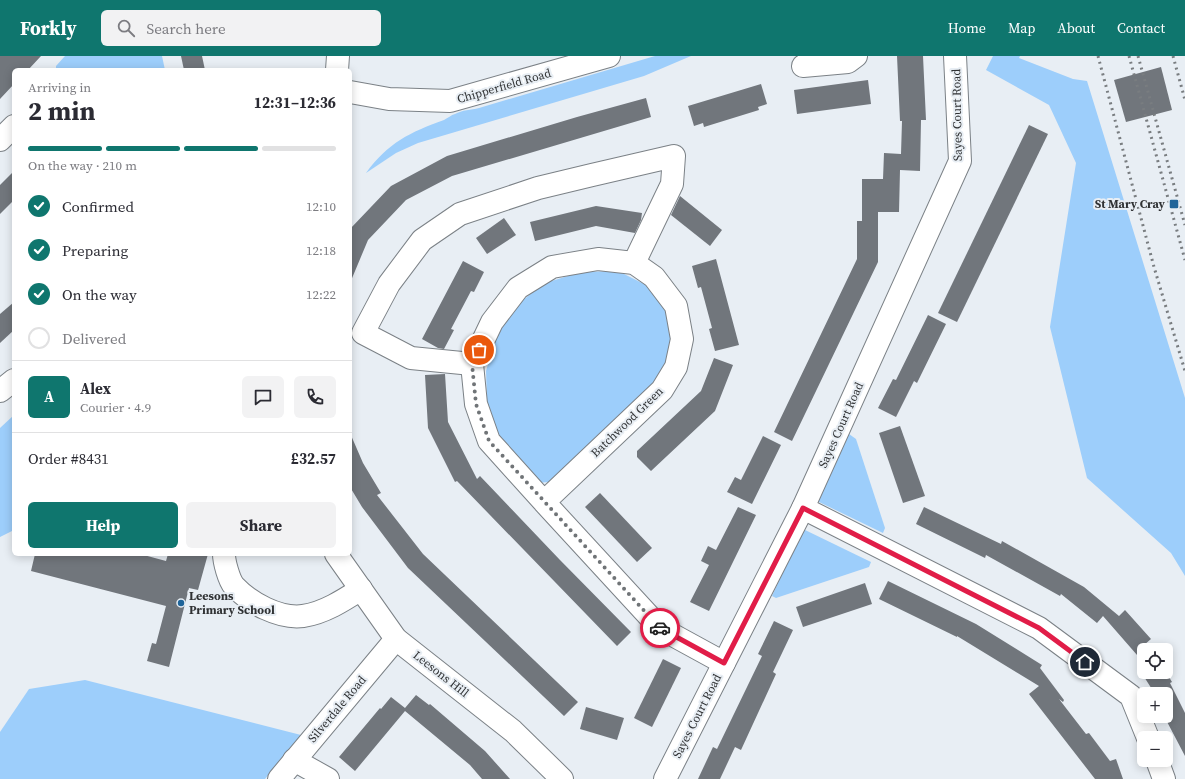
<!DOCTYPE html>
<html lang="en">
<head>
<meta charset="utf-8">
<style>
  :root { --surface:#fff; --page:#f2f2f3; --text:#2b2b33; --muted:#7c7c81; --line:#e1e1e2; --accent:#0f766e }
  body { margin:0; font-family:"Source Serif 4",serif; background:var(--page); color:var(--text); height:100vh; display:flex; flex-direction:column; font-size:15px; white-space:nowrap }
  * { box-sizing:border-box; margin:0 }
  p { font-size:13px; color:var(--muted) }
  .icon { flex:none; width:22px; height:22px; fill:none; stroke:currentColor; stroke-width:2; stroke-linecap:round; stroke-linejoin:round }
  .map { position:relative; flex:1; overflow:hidden }
  .details { position:absolute; left:12px; top:12px; width:340px; height:488px; display:flex; flex-direction:column; background:var(--surface); border-radius:6px; box-shadow:0 2px 10px #0003 }
  .details>* { flex:none }
  .fabs { position:absolute; left:1137px; top:587px; display:grid; gap:8px }
  .fabs a { display:grid; place-items:center; width:36px; height:36px; border-radius:6px; background:var(--surface); box-shadow:0 2px 10px #0003; font-size:20px }
  .pin { position:absolute; display:grid; place-items:center; width:34px; height:34px; color:#fff; margin:-17px; border:2px solid #fff; border-radius:50%; box-shadow:0 1px 4px #0007 }
  .courier { position:absolute; display:grid; place-items:center; width:40px; height:40px; margin:-20px; border:3px solid #e11d48; border-radius:50%; background:#fff; color:#222; box-shadow:0 1px 5px #0007 }
  .headline em { font-style:normal; font-weight:700 }
  .headline div { display:flex; flex-direction:column-reverse }
  .headline { display:flex; align-items:center; justify-content:space-between; height:68px; padding:0 16px }
  h1 { font-size:26px; font-weight:700; line-height:30px }
  .bar { display:grid; grid-template-columns:repeat(4,1fr); gap:6px 4px; align-content:center; height:48px; padding:0 16px }
  .bar i { height:5px; border-radius:3px; background:var(--line) }
  .bar .selected { background:var(--accent) }
  .bar p { grid-column:span 4 }
  .line { display:flex; align-items:center; gap:10px; padding:0 16px; border-top:1px solid var(--line) }
  .line div { flex:1 }
  .round { display:grid; place-items:center; flex:none; width:42px; height:42px; border-radius:6px; background:var(--page) }
  ol { padding:0 16px; list-style:none }
  li { display:flex; align-items:center; gap:12px; height:44px }
  li p { margin-inline-start:auto }
  li .icon { padding:4px; border-radius:50%; background:var(--accent); color:#fff; stroke-width:4 }
  li:last-child { color:var(--muted) }
  li i { width:22px; height:22px; border:2px solid var(--line); border-radius:50% }
  .primary-button { display:flex; gap:8px; margin-top:auto; padding:8px 16px }
  .primary-button a { flex:1; height:46px; border-radius:6px; background:var(--accent); color:#fff; font-size:16px; font-weight:700; line-height:46px; text-align:center }
  .primary-button a+a { background:var(--page); color:var(--text) }
  header { display:flex; align-items:center; gap:24px; box-sizing:border-box; height:56px; padding:0 20px; background:var(--accent); color:#fff }
  header strong { font-size:19px }
  nav { display:flex; gap:22px; margin-inline-start:auto; font-size:14px }
  .search { width:280px; height:36px; background:var(--page); display:flex; align-items:center; gap:10px; box-sizing:border-box; padding:0 14px; border-radius:6px; color:var(--muted); font-size:15px }
  .map>svg:first-child { display:block }
  .green { fill:#9dcefb }
  .building { fill:#71767c }
  .lines { fill:none; stroke-linecap:round; stroke-linejoin:round }
  .minor-casing { stroke:#7b8186; stroke-width:24 }
  .minor { stroke:#fff; stroke-width:22 }
  .rail { stroke:#797d80; stroke-width:3; stroke-dasharray:2 4; stroke-linecap:butt }
  .done { stroke:#707477; stroke-width:4; stroke-dasharray:0 7.2 }
  .route { stroke:#e11d48; stroke-width:5 }
  .poi-dot { fill:#1f6499; stroke:#e8eef4; stroke-width:1.5 }
  .labels { text-anchor:middle; stroke-width:4; stroke-linejoin:round; paint-order:stroke }
  .street-label { font-size:12px; fill:#303234; stroke:#e8eef4 }
  .poi-label { font-size:12px; font-weight:bold; fill:#303234; stroke:#e8eef4; text-anchor:end }
</style>
</head>
<body>
<header>
<strong>Forkly</strong>
<div class="search"><svg class="icon" aria-label="search" viewBox="0 0 24 24"><circle cx="10" cy="10" r="6"/><path d="M15 15l6 6"/></svg>Search here</div>
<nav><a>Home</a><a>Map</a><a>About</a><a>Contact</a></nav>
</header>
<div class="map">
<svg width="1185" height="723" viewBox="0 0 1185 723">
  <rect width="100%" height="100%" fill="#e8eef4"/>
  <g class="green">
    <polygon points="65,0 162,0 165,14 56,14 56,10"/>
    <path d="M655,0H691L644,20L418,87L396,97L366,117C388,87 410,76 444,64C448,62 451,59 455,58C462,54 471,54 479,52Z"/>
    <polygon points="993,0 1020,0 1019,2 1073,23 1087,25 1185,342 1185,520 1171,497 1087,422 1050,271 1076,107 1049,49 986,14"/>
    <polygon points="618,215 646,229 666,254 672,276 669,302 654,327 549,426 537,427 497,378 487,347 486,315 497,278 519,247 545,227 581,216"/>
    <polygon points="14,359 14,474 0,481 0,372"/>
    <polygon points="849,378 856,383 885,472 883,477 817,445"/>
    <polygon points="803,473 871,506 869,511 776,542 772,540"/>
    <polygon points="85,624 301,679 265,723 0,723 0,676 29,633"/>
  </g>
  <g class="building">
    <polygon points="0,0 41,0 28,14 14,14 14,28 0,43"/>
    <polygon points="181,0 202,0 205,14 184,14"/>
    <polygon points="897,0 923,0 926,64 921,64 920,115 900,114 899,156 878,156 878,206 792,385 774,376 857,203 857,165 862,165 862,123 883,123 884,97 901,98 902,65 900,65"/>
    <polygon points="1161,11 1172,54 1126,66 1114,24"/>
    <polygon points="868,24 871,48 797,58 794,34"/>
    <polygon points="761,28 767,48 758,51 759,54 704,71 703,67 694,70 688,50"/>
    <polygon points="646,42 651,61 452,120 406,144 368,184 350,227 350,173 391,130 447,100 577,61"/>
    <polygon points="1029,69 1048,78 957,266 938,257"/>
    <polygon points="14,115 14,144 0,158 0,129"/>
    <polygon points="680,140 722,174 710,190 671,159"/>
    <polygon points="596,150 642,157 641,164 635,177 596,170 535,185 530,166"/>
    <polygon points="504,162 516,179 487,198 476,182"/>
    <polygon points="716,203 739,289 715,295 709,273 712,272 701,231 698,232 692,210"/>
    <polygon points="463,205 484,216 474,236 471,235 451,273 454,274 444,293 438,292 422,283"/>
    <polygon points="14,246 14,274 0,287 0,258"/>
    <polygon points="928,259 946,268 917,327 914,325 896,361 878,352 893,323 896,324"/>
    <polygon points="714,302 733,309 715,355 651,415 637,401 637,395 701,335"/>
    <polygon points="445,318 448,366 477,423 480,420 560,504 631,576 617,590 457,425 455,426 428,372 425,319"/>
    <polygon points="900,370 925,440 903,447 879,377"/>
    <polygon points="350,377 363,407 381,437 377,439 423,498 578,646 564,660 408,512 362,451 350,431"/>
    <polygon points="763,380 781,389 752,448 727,436 735,421 741,424"/>
    <polygon points="600,437 652,492 637,506 585,451"/>
    <polygon points="738,451 756,459 709,555 690,546 709,509 701,505 708,490 716,494"/>
    <polygon points="924,451 1001,488 1002,485 1084,531 1119,560 1125,554 1151,583 1144,589 1144,607 1103,560 1097,567 1061,538 1060,540 986,499 985,502 916,468"/>
    <polygon points="35,498 140,498 166,505 168,498 208,498 198,534 189,532 169,611 147,605 152,587 156,588 166,550 31,515"/>
    <polygon points="888,525 976,568 1042,609 1040,612 1064,644 1063,646 1059,643 1086,678 1089,677 1110,705 1116,703 1123,723 1095,723 1029,638 1039,630 957,580 957,581 879,543"/>
    <polygon points="865,527 872,548 803,571 796,551"/>
    <polygon points="774,565 793,574 773,616 776,618 741,694 735,691 720,723 698,723 713,691 717,693 762,600 758,598"/>
    <polygon points="663,603 681,612 652,671 634,662"/>
    <polygon points="1141,616 1166,616 1172,626 1170,627 1185,657 1185,700 1164,660 1170,660 1166,654 1166,638 1155,638"/>
    <polygon points="416,639 429,649 430,648 485,695 510,723 482,723 470,709 405,655 355,715 339,701 380,652 381,653 391,641 405,652"/>
    <polygon points="586,651 624,662 617,684 580,673"/>
  </g>
  <g class="lines">
    <g class="minor-casing">
      <g id="minor">
        <polyline points="803,10 848,6 856,0"/>
        <polyline points="337,14 338,0"/>
        <polyline points="350,36 389,43 450,45 609,0"/>
        <polyline points="0,84 14,70"/>
        <polyline points="472,308 411,302 363,277 389,228 422,184 460,158 538,132 592,119 674,100 672,128 634,207"/>
        <polyline points="0,335 14,324"/>
        <polyline points="544,446 489,385 476,348 472,308 492,266 518,232 552,211 598,203 634,207 654,221 676,250 682,283 676,311 662,334 544,446 660,572 724,607"/>
        <polyline points="803,452 1039,572 1131,640 1148,682"/>
        <path d="M224,498C224,506 229,524 234,530C250,547 279,563 303,560C324,557 344,544 361,533"/>
        <polyline points="336,498 396,583 513,675 562,723"/>
        <polyline points="294,704 328,723"/>
        <polyline points="1157,704 1164,723"/>
        <polyline points="279,723 396,583"/>
        <polyline points="665,723 803,452 960,105 955,0"/>
      </g>
    </g>
    <use href="#minor" class="minor"/>
    <g class="rail">
      <polyline points="1098,0 1154,211 1185,315"/>
      <polyline points="1129,0 1185,204"/>
      <polyline points="1138,0 1185,169"/>
      <polyline points="1173,0 1185,44"/>
    </g>
  </g>
  <g class="lines">
    <polyline class="done" points="479,294 472,308 476,348 489,385 660,572"/>
    <polyline class="route" points="660,572 724,607 803,452 1039,572 1085,606"/>
  </g>
  <g class="poi-dot">
    <rect x="1169" y="143" width="10" height="10" rx="2"/>
    <circle cx="181" cy="547" r="4"/>
  </g>
  <g class="labels">
    <g class="street-label">
      <text transform="translate(504 30) rotate(-16)" y="4">Chipperfield Road</text>
      <text transform="translate(957 59) rotate(-91)" y="4">Sayes Court Road</text>
      <text transform="translate(627 366) rotate(-44)" y="4">Batchwood Green</text>
      <text transform="translate(841 369) rotate(-66)" y="4">Sayes Court Road</text>
      <text transform="translate(441 618) rotate(38)" y="4">Leesons Hill</text>
      <text transform="translate(337 653) rotate(-50)" y="4">Silverdale Road</text>
      <text transform="translate(697 660) rotate(-63)" y="4">Sayes Court Road</text>
    </g>
    <g class="poi-label">
      <text x="1165" y="152">St Mary Cray</text>
      <text x="189" y="544" text-anchor="start">Leesons<tspan x="189" dy="14">Primary School</tspan></text>
    </g>
  </g>
</svg>
<div class="fabs">
<a><svg class="icon" aria-label="locate" viewBox="0 0 24 24"><circle cx="12" cy="12" r="6"/><path d="M12 2v4M12 18v4M2 12h4M18 12h4"/></svg></a>
<a>+</a>
<a>−</a>
</div>
<div class="pin" style="left:479px;top:294px;background:#ea580c"><svg class="icon" aria-label="bag" viewBox="0 0 24 24"><path d="M5 8h14l-1 12H6zM9 8a3 3 0 0 1 6 0"/></svg></div>
<div class="pin" style="left:1085px;top:606px;background:#1f2937"><svg class="icon" aria-label="home" viewBox="0 0 24 24"><path d="M3 11l9-7 9 7M6 9v11h12V9"/></svg></div>
<div class="courier" style="left:660px;top:572px"><svg class="icon" aria-label="car" viewBox="0 0 24 24"><path d="M5 17H2v-5l4-1 3-4h7l3 4 3 1v5h-3M9 17h6M6 11h13"/><circle cx="7" cy="17" r="2"/><circle cx="17" cy="17" r="2"/></svg></div>
<section class="details">
<div class="headline"><div><h1>2 min</h1><p>Arriving in</p></div><em>12:31–12:36</em></div>
<div class="bar"><i class="selected"></i><i class="selected"></i><i class="selected"></i><i></i><p>On the way · 210 m</p></div>
<ol>
<li><svg class="icon" aria-label="check" viewBox="0 0 24 24"><path d="M5 12l5 5 9-10"/></svg>Confirmed<p>12:10</p></li>
<li><svg class="icon" aria-label="check" viewBox="0 0 24 24"><path d="M5 12l5 5 9-10"/></svg>Preparing<p>12:18</p></li>
<li><svg class="icon" aria-label="check" viewBox="0 0 24 24"><path d="M5 12l5 5 9-10"/></svg>On the way<p>12:22</p></li>
<li><i></i>Delivered</li>
</ol>
<div class="line" style="height:72px"><b class="round" style="background:var(--accent);color:#fff">A</b><div><b>Alex</b><p>Courier · 4.9</p></div><a class="round"><svg class="icon" aria-label="chat" viewBox="0 0 24 24"><path d="M4 5h16v11H9l-5 4z"/></svg></a><a class="round"><svg class="icon" aria-label="phone" viewBox="0 0 24 24"><path d="M5 4h4l2 5-3 2q2 4 5 5l2-3 5 2v4C11 20 4 13 5 4z"/></svg></a></div>
<div class="line" style="height:52px"><div>Order #8431</div><b>£32.57</b></div>
<div class="primary-button"><a>Help</a><a>Share</a></div>
</section>
</div>
</body>
</html>
